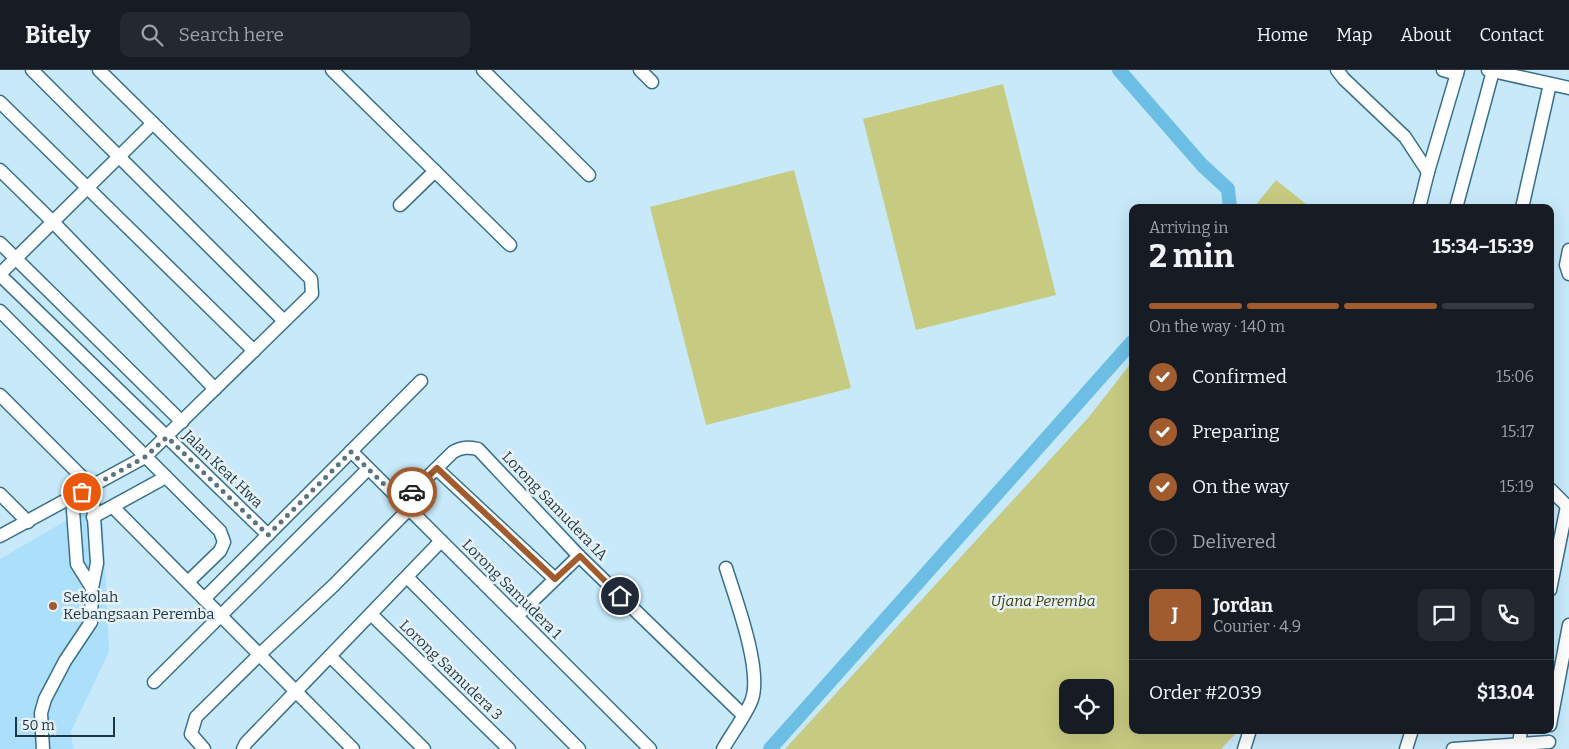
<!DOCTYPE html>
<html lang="en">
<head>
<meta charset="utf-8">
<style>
  :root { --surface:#171b24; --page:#242831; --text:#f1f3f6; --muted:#9ea1a6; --line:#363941; --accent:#a05b2f }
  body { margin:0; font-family:Bitter,serif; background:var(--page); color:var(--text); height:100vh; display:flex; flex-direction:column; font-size:19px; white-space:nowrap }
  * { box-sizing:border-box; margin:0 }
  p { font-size:16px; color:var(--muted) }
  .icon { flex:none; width:28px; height:28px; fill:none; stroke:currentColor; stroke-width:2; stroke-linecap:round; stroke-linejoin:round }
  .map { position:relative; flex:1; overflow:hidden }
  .sheet { position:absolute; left:1129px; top:134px; width:425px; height:530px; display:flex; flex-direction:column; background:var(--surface); border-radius:10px; box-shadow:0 5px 20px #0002 }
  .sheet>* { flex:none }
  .buttons { position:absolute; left:1059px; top:609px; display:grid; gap:10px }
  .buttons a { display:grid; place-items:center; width:55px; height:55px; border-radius:10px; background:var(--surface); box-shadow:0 5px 20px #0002; font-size:25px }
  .scale { position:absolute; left:15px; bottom:12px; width:100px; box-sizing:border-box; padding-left:5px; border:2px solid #1e3641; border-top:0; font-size:14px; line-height:18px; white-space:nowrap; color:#1e3641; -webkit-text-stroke:4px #e7f2f8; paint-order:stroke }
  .pin { position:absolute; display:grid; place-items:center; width:42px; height:42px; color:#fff; margin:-21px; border:2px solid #fff; border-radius:50%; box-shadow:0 1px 5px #0007 }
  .courier { position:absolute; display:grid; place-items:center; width:50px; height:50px; margin:-25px; border:4px solid #a05b2f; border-radius:50%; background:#fff; color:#222; box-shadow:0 1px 6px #0007 }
  .headline em { font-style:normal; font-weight:700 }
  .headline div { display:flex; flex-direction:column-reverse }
  .headline { display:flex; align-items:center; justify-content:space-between; height:85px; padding:0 20px }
  h1 { font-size:32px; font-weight:700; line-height:38px }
  .bar { display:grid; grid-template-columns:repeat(4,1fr); gap:8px 5px; align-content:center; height:60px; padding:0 20px }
  .bar i { height:6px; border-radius:4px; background:var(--line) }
  .bar .current { background:var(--accent) }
  .bar p { grid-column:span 4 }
  .line { display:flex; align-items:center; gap:12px; padding:0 20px; border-top:1px solid var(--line) }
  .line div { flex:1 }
  .round { display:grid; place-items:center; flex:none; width:52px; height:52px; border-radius:10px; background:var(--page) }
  ol { padding:0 20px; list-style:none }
  li { display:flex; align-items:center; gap:15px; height:55px }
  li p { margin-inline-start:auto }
  li .icon { padding:5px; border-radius:50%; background:var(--accent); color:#fff; stroke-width:4 }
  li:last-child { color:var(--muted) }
  li i { width:28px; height:28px; border:2px solid var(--line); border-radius:50% }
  header { display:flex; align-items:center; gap:30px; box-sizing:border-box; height:70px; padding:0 25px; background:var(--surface); border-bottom:1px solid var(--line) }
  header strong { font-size:24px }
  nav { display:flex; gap:28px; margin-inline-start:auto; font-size:18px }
  .search { width:350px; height:45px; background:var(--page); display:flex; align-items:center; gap:12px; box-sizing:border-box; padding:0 18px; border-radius:10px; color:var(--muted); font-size:19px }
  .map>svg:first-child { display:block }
  .built { fill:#abdffa }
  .green { fill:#c7cb81; fill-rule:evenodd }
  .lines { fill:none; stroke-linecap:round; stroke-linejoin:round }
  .canal { stroke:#6cbee5; stroke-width:14 }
  .minor-casing { stroke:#38708a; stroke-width:15 }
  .minor { stroke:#fff; stroke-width:12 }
  .done { stroke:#597582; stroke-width:5; stroke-dasharray:0 9 }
  .route { stroke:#a05b2f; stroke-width:6 }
  .poi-dot { fill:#a05b2f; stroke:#e7f2f8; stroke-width:2 }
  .labels { text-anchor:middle; stroke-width:5; stroke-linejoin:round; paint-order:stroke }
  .street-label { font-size:15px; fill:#1e3641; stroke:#e7f2f8 }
  .poi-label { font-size:15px; fill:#1e3641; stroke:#e7f2f8; text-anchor:start }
  .park-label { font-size:15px; font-style:italic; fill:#3e3f01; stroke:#e7f2f8 }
</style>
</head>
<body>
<header>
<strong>Bitely</strong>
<div class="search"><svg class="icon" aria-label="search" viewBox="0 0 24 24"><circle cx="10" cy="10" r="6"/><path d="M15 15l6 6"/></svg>Search here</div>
<nav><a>Home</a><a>Map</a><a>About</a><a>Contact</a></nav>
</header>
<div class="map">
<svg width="1569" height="679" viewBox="0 0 1569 679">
  <rect width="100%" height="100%" fill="#c7e9fa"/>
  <polygon class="built" points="102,430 109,582 71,661 73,679 0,679 0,489"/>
  <g class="green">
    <polygon points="1003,14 1056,225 916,260 863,49"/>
    <polygon points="794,100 851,318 706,355 650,137"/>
    <polygon points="1276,110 1310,137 1254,137"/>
    <path d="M1132,292V660H1239L1221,679H785L1088,348ZM1068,618H1105V655H1068Z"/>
  </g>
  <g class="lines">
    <g class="canal">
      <polyline points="1119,0 1202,95 1228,119 1230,138"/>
      <polyline points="770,679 1132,272"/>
    </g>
    <g class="minor-casing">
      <g id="minor">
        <polyline points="32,0 284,251"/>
        <polyline points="332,0 510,175"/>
        <polyline points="483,0 589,105"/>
        <polyline points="640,0 652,12"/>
        <polyline points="1337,0 1344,9 1405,67 1428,102"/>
        <polyline points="1443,0 1457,4"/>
        <polyline points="1488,0 1569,18"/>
        <polyline points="0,32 254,281"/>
        <polyline points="0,100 53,152 215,319"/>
        <polyline points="400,135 435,101"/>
        <polyline points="1419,138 1428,102 1458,0"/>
        <polyline points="1456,138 1493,1"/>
        <polyline points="1522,138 1550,14"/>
        <polyline points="0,173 182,352"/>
        <polyline points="1569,180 1566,195 1569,204"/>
        <polyline points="0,204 153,53"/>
        <polyline points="0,205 268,465"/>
        <polyline points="0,241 220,461 224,472 220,481 188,512"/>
        <polyline points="0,325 92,417 97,493 92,518 91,552 65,591 45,629 41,643 43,679"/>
        <polyline points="351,381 650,679"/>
        <polyline points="437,399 555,509"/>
        <polyline points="1550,419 1569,438"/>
        <polyline points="0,424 28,452"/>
        <polyline points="72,427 77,494 92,518"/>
        <path d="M402,432L453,382C462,377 468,377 478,379L579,486L743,645"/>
        <polyline points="113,437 353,679"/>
        <polyline points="93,447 166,407"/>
        <polyline points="0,466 145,387 312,224 311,209 99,0"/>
        <polyline points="407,507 579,679"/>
        <polyline points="1550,520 1567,436"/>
        <polyline points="204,529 421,311"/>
        <polyline points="371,544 509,679"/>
        <polyline points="517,546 579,486"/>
        <polyline points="330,586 424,679"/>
        <polyline points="154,612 368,399"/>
        <polyline points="1550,655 1569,555"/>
        <polyline points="1519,674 1521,660"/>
        <polyline points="204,679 191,664 196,647 259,585 333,516 409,439"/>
        <polyline points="243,679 246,673 441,471"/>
        <path d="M723,679C730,666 748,642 752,629C762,599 736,530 726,498"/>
        <polyline points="1244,679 1250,660"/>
        <polyline points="1406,679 1412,660"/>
        <polyline points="1453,679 1549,672"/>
      </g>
    </g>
    <use href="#minor" class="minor"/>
  </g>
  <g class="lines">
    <polyline class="done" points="82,422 145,387 167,367 268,465 351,382 402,432 412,422"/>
    <polyline class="route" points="412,422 437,398 555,509 580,486 620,526"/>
  </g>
  <circle class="poi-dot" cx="53" cy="536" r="5"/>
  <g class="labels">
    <g class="street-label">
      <text transform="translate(223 399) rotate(44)" y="5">Jalan Keat Hwa</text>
      <text transform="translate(555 436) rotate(46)" y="5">Lorong Samudera 1A</text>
      <text transform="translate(512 519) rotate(45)" y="5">Lorong Samudera 1</text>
      <text transform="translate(451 600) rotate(44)" y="5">Lorong Samudera 3</text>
    </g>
    <g class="poi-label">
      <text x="63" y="532">Sekolah<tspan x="63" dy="17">Kebangsaan Peremba</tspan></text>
    </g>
    <g class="park-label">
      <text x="1043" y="536">Ujana Peremba</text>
    </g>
  </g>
</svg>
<div class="buttons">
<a><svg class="icon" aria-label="locate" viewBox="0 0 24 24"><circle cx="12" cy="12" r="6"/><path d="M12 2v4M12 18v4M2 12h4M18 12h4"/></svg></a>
</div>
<div class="scale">50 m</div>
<div class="pin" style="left:82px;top:422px;background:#ea580c"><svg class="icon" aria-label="bag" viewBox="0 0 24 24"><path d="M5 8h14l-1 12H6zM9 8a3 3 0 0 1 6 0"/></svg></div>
<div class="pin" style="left:620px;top:526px;background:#1f2937"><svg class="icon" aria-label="home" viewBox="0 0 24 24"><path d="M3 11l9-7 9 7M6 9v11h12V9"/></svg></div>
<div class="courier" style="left:412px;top:422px"><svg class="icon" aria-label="car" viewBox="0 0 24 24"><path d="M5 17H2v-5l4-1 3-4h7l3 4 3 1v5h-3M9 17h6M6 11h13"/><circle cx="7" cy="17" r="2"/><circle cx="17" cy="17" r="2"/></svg></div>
<section class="sheet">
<div class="headline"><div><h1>2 min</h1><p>Arriving in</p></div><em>15:34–15:39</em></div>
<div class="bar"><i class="current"></i><i class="current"></i><i class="current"></i><i></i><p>On the way · 140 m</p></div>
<ol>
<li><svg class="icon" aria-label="check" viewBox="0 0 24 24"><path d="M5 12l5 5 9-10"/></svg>Confirmed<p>15:06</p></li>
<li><svg class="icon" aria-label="check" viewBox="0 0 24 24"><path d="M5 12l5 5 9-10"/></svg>Preparing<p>15:17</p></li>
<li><svg class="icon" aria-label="check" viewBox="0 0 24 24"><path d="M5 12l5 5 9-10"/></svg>On the way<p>15:19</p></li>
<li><i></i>Delivered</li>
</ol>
<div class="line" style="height:90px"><b class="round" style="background:var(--accent);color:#fff">J</b><div><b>Jordan</b><p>Courier · 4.9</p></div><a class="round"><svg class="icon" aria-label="chat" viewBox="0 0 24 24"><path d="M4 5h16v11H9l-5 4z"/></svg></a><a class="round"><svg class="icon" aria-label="phone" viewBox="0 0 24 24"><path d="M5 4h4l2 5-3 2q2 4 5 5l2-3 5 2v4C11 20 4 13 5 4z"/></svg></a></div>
<div class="line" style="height:65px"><div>Order #2039</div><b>$13.04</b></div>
</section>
</div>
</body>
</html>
